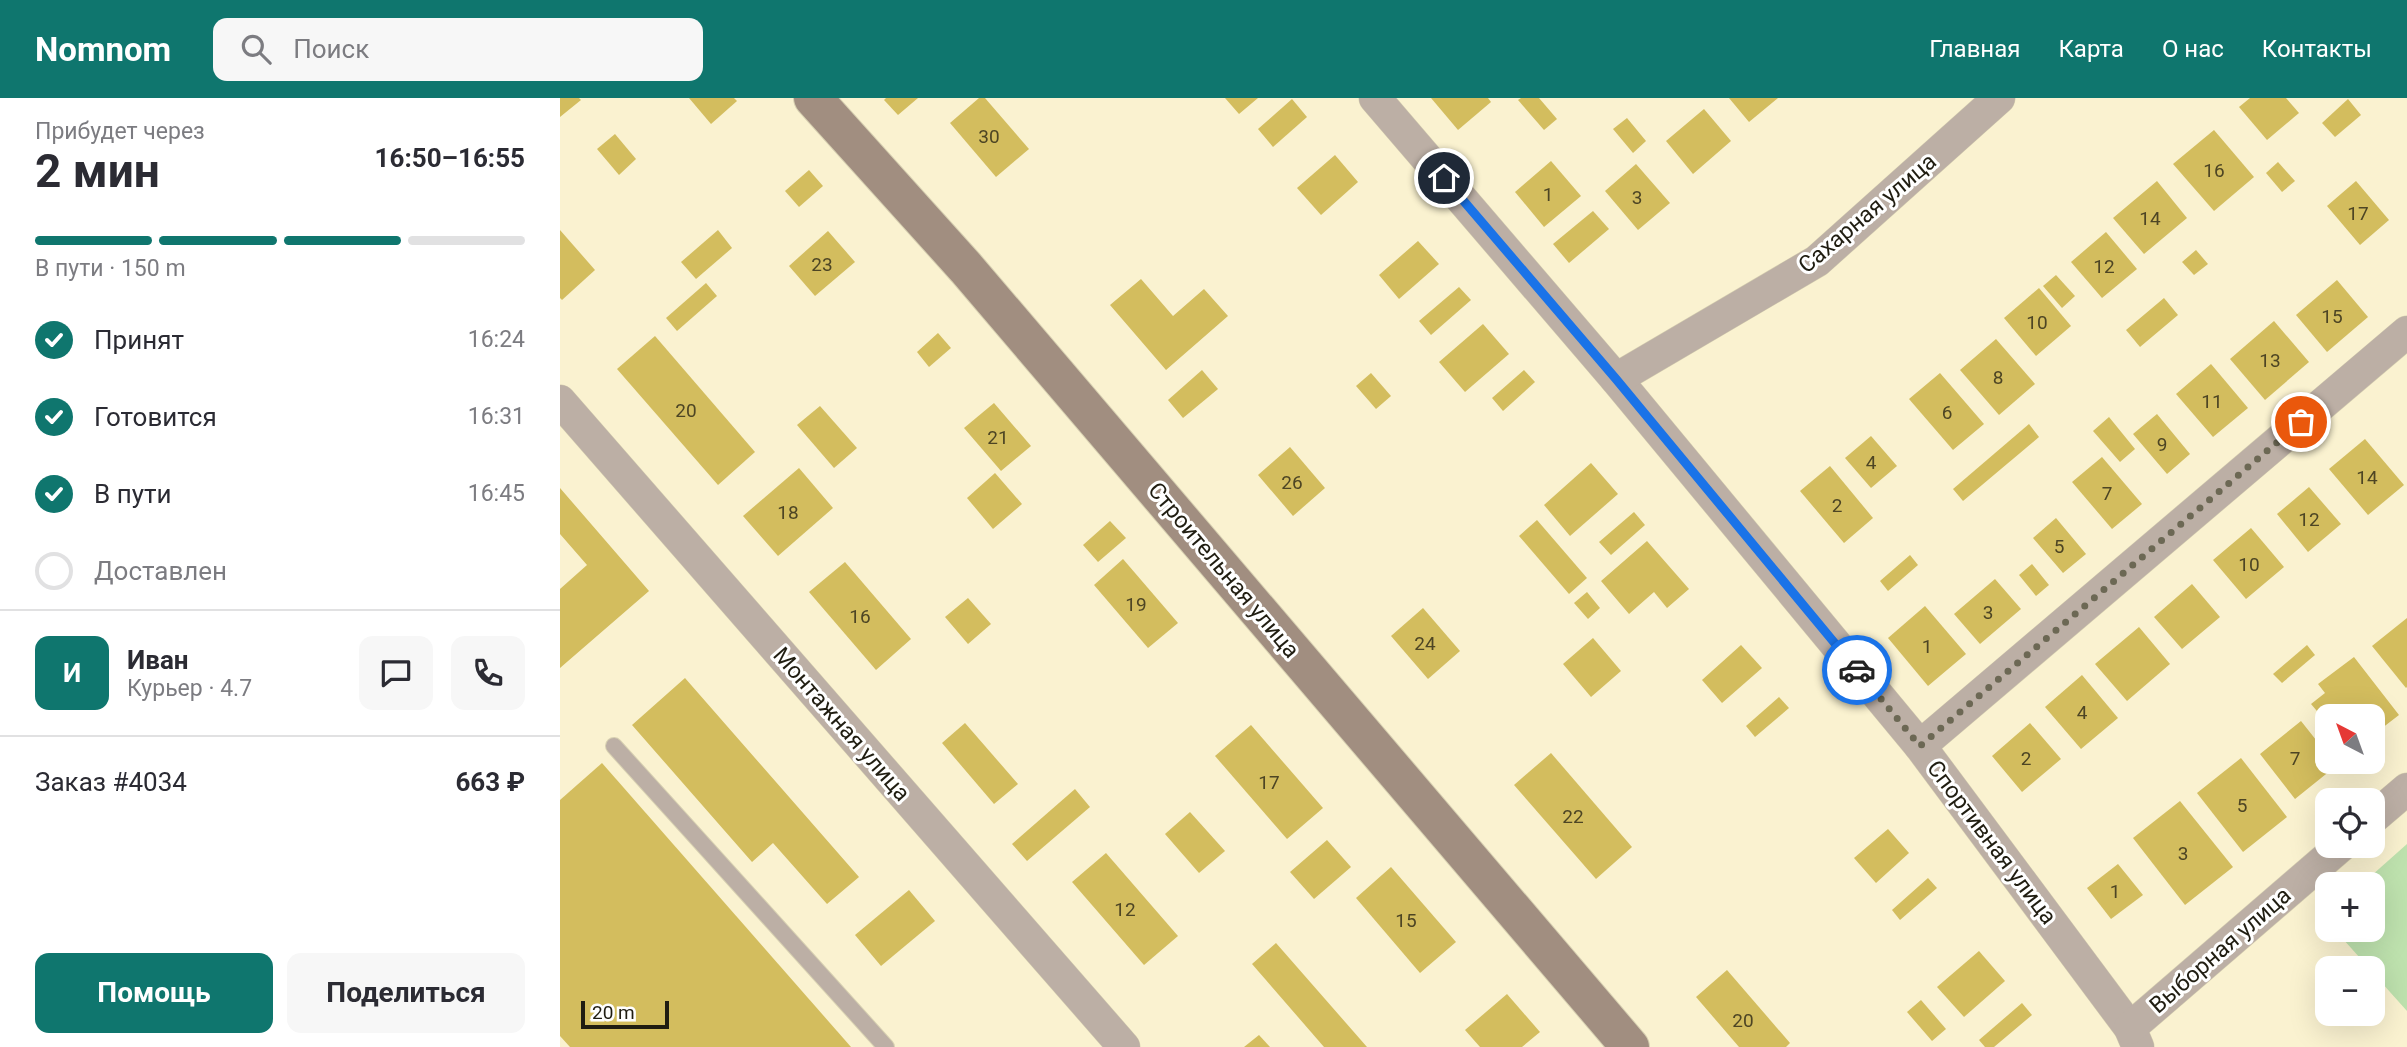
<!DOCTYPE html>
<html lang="ru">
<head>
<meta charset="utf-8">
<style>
  :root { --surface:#fff; --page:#f7f7f7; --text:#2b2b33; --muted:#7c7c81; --line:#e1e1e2; --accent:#0f766e }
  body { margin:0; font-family:Roboto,sans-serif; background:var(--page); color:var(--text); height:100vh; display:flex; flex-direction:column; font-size:26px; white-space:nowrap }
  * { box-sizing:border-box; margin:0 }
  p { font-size:23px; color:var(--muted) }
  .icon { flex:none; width:38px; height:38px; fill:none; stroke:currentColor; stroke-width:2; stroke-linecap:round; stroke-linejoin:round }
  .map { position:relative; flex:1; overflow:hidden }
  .sheet { display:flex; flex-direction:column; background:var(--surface); width:560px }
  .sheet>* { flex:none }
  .needle { width:46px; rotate:319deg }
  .buttons { position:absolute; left:1755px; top:606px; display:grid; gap:14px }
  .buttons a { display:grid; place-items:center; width:70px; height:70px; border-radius:14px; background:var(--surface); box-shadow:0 7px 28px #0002; font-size:35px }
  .scale { position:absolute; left:21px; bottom:18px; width:88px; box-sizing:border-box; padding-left:7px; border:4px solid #201d11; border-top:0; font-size:19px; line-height:24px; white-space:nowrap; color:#201d11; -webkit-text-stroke:5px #fff; paint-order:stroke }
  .pin { position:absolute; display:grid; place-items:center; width:60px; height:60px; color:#fff; margin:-30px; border:4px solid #fff; border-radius:50%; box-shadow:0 2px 7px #0007 }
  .courier { position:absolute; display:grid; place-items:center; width:70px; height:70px; margin:-35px; border:5px solid #1a73e8; border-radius:50%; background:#fff; color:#222; box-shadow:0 2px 9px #0007 }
  .summary em { font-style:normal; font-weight:700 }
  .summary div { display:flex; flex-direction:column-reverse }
  .summary { display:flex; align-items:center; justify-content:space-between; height:119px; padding:0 35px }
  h1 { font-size:46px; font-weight:700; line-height:52px }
  .bar { display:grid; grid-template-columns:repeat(4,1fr); gap:10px 7px; align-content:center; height:84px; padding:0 35px }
  .bar i { height:9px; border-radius:5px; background:var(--line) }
  .bar .on { background:var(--accent) }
  .bar p { grid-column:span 4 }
  .line { display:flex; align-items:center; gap:18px; padding:0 35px; border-top:2px solid var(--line) }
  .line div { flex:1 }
  .round { display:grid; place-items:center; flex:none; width:74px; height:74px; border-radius:14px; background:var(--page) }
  ol { padding:0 35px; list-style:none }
  li { display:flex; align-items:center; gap:21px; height:77px }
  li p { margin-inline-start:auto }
  li .icon { padding:7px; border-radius:50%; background:var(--accent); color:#fff; stroke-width:4 }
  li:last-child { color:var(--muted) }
  li i { width:38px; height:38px; border:4px solid var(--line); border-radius:50% }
  .button { display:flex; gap:14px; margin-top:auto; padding:14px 35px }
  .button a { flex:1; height:80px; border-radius:14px; background:var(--accent); color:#fff; font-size:28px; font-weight:700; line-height:80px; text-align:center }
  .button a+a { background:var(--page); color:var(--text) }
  header { display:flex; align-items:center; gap:42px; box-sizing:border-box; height:98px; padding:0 35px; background:var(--accent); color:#fff }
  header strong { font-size:33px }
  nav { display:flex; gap:38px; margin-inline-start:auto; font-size:24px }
  .search { width:490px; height:63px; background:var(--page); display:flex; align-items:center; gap:18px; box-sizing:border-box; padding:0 24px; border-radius:14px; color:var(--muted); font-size:26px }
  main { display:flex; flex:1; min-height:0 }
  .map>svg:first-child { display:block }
  .green { fill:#bee2ae }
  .building { fill:#d3bd5e }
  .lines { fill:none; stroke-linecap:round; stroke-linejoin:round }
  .lane-casing { stroke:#d7d0b1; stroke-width:18 }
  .street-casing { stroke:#d7d0b1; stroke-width:33 }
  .secondary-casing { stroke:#d7d0b1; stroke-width:40 }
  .lane { stroke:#bcafa5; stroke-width:16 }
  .street { stroke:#bcafa5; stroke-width:32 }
  .secondary { stroke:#a18e80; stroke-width:38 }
  .done { stroke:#6c6854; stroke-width:7; stroke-dasharray:0 12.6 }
  .route { stroke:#1a73e8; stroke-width:9 }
  .labels { text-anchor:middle; stroke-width:6; stroke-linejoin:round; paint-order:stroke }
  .number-label { font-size:19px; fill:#4d4524 }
  .street-label { font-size:23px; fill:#201d11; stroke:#fff }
</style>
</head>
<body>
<header>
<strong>Nomnom</strong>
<div class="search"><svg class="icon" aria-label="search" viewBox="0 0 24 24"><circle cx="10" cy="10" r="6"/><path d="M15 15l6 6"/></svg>Поиск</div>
<nav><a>Главная</a><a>Карта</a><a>О нас</a><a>Контакты</a></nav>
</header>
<main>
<section class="sheet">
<div class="summary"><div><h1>2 мин</h1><p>Прибудет через</p></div><em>16:50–16:55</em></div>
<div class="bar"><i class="on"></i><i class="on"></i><i class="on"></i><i></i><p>В пути · 150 m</p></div>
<ol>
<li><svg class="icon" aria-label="check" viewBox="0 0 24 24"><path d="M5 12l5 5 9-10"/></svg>Принят<p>16:24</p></li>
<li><svg class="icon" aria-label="check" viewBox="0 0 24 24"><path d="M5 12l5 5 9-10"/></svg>Готовится<p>16:31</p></li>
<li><svg class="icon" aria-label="check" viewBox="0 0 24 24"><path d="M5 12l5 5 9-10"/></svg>В пути<p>16:45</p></li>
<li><i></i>Доставлен</li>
</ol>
<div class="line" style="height:126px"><b class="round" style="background:var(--accent);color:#fff">И</b><div><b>Иван</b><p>Курьер · 4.7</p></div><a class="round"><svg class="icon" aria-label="chat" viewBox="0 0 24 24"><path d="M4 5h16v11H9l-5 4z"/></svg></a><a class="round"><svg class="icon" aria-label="phone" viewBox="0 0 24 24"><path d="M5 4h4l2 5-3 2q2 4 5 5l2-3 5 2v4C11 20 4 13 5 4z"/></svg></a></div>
<div class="line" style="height:91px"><div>Заказ #4034</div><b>663 ₽</b></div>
<div class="button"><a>Помощь</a><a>Поделиться</a></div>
</section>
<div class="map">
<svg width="1847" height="949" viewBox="0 0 1847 949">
  <rect width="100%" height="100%" fill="#faf2d0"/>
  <polygon class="green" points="1847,746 1847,913 1813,875 1813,870 1809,870 1774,831 1813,831 1813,786 1802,786"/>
  <g class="building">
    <polygon points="0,0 19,0 21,2 0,19"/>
    <polygon points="129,0 174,0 177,3 151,26"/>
    <polygon points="326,0 358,0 338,17 324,2"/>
    <polygon points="419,0 425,0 469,51 436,79 390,25"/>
    <polygon points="665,0 698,0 679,16"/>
    <polygon points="871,0 928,0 931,4 898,32"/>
    <polygon points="961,0 979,0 997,21 984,32 958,2"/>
    <polygon points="1169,0 1218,0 1189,24"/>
    <polygon points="1690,0 1726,0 1739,15 1707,42 1679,9"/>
    <polygon points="732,1 747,19 713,49 698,31"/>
    <polygon points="1788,1 1801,17 1775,39 1762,25"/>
    <polygon points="1144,11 1171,43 1133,76 1106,43"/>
    <polygon points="1067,20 1086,43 1073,55 1053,31"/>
    <polygon points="1654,32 1694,79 1654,113 1613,66"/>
    <polygon points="55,36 76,61 59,77 37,51"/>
    <polygon points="775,57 798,84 761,117 737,90"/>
    <polygon points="991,63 1021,98 984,129 955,94"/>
    <polygon points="1718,64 1735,83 1722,94 1706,75"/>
    <polygon points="1076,66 1110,105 1078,132 1045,93"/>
    <polygon points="249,72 263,88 239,109 225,93"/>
    <polygon points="1597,83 1627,120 1584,156 1553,120"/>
    <polygon points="1796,83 1829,122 1800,147 1767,108"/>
    <polygon points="1033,113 1049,131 1009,165 993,146"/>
    <polygon points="0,132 35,172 2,202 0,200"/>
    <polygon points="158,132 172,150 136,181 121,164"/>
    <polygon points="268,133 295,164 255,198 229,168"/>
    <polygon points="1546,134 1577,171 1542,200 1511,164"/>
    <polygon points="858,143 879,166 839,201 819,177"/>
    <polygon points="1636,152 1648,166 1634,177 1622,164"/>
    <polygon points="1496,177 1515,198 1502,210 1483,188"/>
    <polygon points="581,181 613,218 644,191 668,218 606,272 550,207"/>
    <polygon points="1777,182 1808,219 1767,254 1736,217"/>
    <polygon points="146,185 157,198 117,233 106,220"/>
    <polygon points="899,189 911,202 871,237 859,223"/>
    <polygon points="1479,190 1511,228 1476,258 1444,220"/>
    <polygon points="1604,200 1618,217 1580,249 1566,232"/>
    <polygon points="1714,223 1749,264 1705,302 1670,261"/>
    <polygon points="923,226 949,256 905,294 879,264"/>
    <polygon points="378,235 391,250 369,269 357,254"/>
    <polygon points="95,238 195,354 158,387 57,271"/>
    <polygon points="1436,241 1475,286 1439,317 1400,272"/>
    <polygon points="1651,266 1688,310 1653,339 1616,296"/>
    <polygon points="642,272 658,291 623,320 608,302"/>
    <polygon points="964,272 975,284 943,313 932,300"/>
    <polygon points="811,275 831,298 816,311 796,288"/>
    <polygon points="1380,275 1424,326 1393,352 1349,301"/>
    <polygon points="434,305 471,348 441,373 404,330"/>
    <polygon points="260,308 297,350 274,370 237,327"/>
    <polygon points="1597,316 1630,356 1607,376 1573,336"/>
    <polygon points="1549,319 1575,351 1560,364 1533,333"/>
    <polygon points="1469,326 1479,339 1403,403 1393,391"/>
    <polygon points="1311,338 1337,368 1311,390 1285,360"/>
    <polygon points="1805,341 1844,387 1808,417 1769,371"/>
    <polygon points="730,349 765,390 733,418 698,377"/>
    <polygon points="1542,359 1582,406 1552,431 1512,384"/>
    <polygon points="1031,365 1058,396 1010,438 984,407"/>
    <polygon points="1270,368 1313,420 1284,445 1240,393"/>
    <polygon points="239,370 273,410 218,458 183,418"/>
    <polygon points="435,375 462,406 433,431 407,400"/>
    <polygon points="1749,389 1781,426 1748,454 1717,416"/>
    <polygon points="0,390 89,493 0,570 0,491 27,467 0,436"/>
    <polygon points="1074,414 1085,427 1051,457 1039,444"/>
    <polygon points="1496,420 1526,456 1503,475 1473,440"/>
    <polygon points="977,422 1027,480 1009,496 959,438"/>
    <polygon points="550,423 566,440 538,464 523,447"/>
    <polygon points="1691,430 1724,469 1686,501 1653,462"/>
    <polygon points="1087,443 1129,491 1107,510 1094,494 1069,516 1041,483"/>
    <polygon points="1350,457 1358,467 1328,493 1320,483"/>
    <polygon points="563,461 618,525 588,550 534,487"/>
    <polygon points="285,464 351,541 316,572 249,494"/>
    <polygon points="1472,466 1489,487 1476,498 1459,477"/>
    <polygon points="1435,481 1461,511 1420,546 1394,516"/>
    <polygon points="1632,486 1660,519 1622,551 1594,519"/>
    <polygon points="1027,494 1040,510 1028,521 1014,505"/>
    <polygon points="408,500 431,526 408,546 385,519"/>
    <polygon points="1365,508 1406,556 1368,588 1328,540"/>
    <polygon points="863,510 900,553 868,581 831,538"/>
    <polygon points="1847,520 1847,589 1846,590 1812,548"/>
    <polygon points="1579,529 1610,566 1567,603 1535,566"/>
    <polygon points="1033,540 1061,573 1031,599 1003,566"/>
    <polygon points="1181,547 1202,570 1162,605 1142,582"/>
    <polygon points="1747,547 1755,557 1722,585 1713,576"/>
    <polygon points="1794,559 1839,617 1813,637 1813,618 1781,615 1768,618 1768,626 1751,606 1765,595 1758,586"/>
    <polygon points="1522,577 1558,620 1521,651 1485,609"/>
    <polygon points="125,580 299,779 267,806 213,745 192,764 72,627"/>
    <polygon points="1219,599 1229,610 1195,639 1186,628"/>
    <polygon points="1741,623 1768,657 1768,663 1776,668 1735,701 1700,656"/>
    <polygon points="405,625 458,686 434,706 382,645"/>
    <polygon points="1470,625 1501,661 1462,694 1432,658"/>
    <polygon points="691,627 763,710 727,741 655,658"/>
    <polygon points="991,655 1072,749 1036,781 954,687"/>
    <polygon points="1681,660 1727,719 1683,754 1637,695"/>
    <polygon points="42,665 291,949 10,949 0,938 0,702"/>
    <polygon points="515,691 530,709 467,763 452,746"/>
    <polygon points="1620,703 1673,769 1625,807 1573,740"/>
    <polygon points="630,714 665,753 639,775 605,736"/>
    <polygon points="1328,731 1349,755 1316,785 1294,760"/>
    <polygon points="767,742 791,769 754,801 730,774"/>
    <polygon points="546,755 618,838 584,867 512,784"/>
    <polygon points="1558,766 1583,797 1551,821 1527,790"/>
    <polygon points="831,769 896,844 860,875 796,800"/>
    <polygon points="1368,780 1377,790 1340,822 1332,812"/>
    <polygon points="349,792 375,823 321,868 295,837"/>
    <polygon points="716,845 807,949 764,949 692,866"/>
    <polygon points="1419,853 1445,883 1404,919 1377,889"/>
    <polygon points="1167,872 1230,945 1226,949 1179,949 1136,899"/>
    <polygon points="947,896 980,934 962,949 920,949 905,932"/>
    <polygon points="1361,902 1386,931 1372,943 1347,914"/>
    <polygon points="1462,905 1472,917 1434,949 1425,949 1419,942"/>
    <polygon points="699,937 710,949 684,949"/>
  </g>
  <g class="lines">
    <g class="lane-casing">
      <polyline id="lane" points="54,648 326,949"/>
    </g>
    <g class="street-casing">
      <g id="street">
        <polyline points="815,0 1056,281 1360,648 1570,930 1578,949"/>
        <polyline points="1056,281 1257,163 1439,0"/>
        <polyline points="0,303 564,949"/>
        <polyline points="1360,648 1847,234"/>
        <polyline points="1813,720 1847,691"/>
        <polyline points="1570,930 1782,747"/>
      </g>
    </g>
    <g class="secondary-casing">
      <polyline id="secondary" points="253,0 406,170 1070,949"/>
    </g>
    <use href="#lane" class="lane"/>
    <use href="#street" class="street"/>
    <use href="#secondary" class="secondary"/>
  </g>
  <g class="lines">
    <polyline class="done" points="1297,572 1360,648 1741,324"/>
    <polyline class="route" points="884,80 1056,281 1297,572"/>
  </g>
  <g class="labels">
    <g class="number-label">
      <text x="429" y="45">30</text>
      <text x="1654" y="79">16</text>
      <text x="988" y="103">1</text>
      <text x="1077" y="106">3</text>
      <text x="1798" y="122">17</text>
      <text x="1590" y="127">14</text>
      <text x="262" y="173">23</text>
      <text x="1544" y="175">12</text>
      <text x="1772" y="225">15</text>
      <text x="1477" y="231">10</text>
      <text x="1710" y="269">13</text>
      <text x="1438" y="286">8</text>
      <text x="1652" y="310">11</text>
      <text x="126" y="319">20</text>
      <text x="1387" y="321">6</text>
      <text x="438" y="346">21</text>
      <text x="1602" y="353">9</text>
      <text x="1311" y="371">4</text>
      <text x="1807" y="386">14</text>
      <text x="732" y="391">26</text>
      <text x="1547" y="402">7</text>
      <text x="1277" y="414">2</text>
      <text x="228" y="421">18</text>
      <text x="1749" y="428">12</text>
      <text x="1499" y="455">5</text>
      <text x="1689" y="473">10</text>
      <text x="576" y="513">19</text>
      <text x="1428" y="521">3</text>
      <text x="300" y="525">16</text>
      <text x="865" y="552">24</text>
      <text x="1367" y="555">1</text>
      <text x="1522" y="621">4</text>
      <text x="1466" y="667">2</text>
      <text x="1735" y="667">7</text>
      <text x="709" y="691">17</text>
      <text x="1682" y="714">5</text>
      <text x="1013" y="725">22</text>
      <text x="1623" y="762">3</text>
      <text x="1555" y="800">1</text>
      <text x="565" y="818">12</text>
      <text x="846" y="829">15</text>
      <text x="1183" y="929">20</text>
    </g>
    <g class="street-label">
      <text transform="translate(1307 115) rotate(-40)" y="8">Сахарная улица</text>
      <text transform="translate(664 472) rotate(50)" y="8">Строительная улица</text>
      <text transform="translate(282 626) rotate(49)" y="8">Монтажная улица</text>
      <text transform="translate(1432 744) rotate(53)" y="8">Спортивная улица</text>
      <text transform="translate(1660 852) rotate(-41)" y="8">Выборная улица</text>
    </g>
  </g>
</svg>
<div class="buttons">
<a><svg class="needle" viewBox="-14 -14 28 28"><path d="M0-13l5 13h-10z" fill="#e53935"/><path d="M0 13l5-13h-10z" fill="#7c7c81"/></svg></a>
<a><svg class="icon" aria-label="locate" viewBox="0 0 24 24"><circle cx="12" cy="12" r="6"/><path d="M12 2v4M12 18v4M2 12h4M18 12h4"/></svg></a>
<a>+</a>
<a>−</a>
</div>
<div class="scale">20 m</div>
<div class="pin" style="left:1741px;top:324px;background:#ea580c"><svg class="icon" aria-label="bag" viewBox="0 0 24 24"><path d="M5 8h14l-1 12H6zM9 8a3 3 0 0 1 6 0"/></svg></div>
<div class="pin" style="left:884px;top:80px;background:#1f2937"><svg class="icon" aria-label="home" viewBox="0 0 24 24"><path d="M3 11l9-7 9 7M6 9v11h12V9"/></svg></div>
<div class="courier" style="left:1297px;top:572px"><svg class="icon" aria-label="car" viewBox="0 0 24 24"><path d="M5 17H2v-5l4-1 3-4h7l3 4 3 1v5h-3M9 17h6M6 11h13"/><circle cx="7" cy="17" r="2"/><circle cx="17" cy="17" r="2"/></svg></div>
</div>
</main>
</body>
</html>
